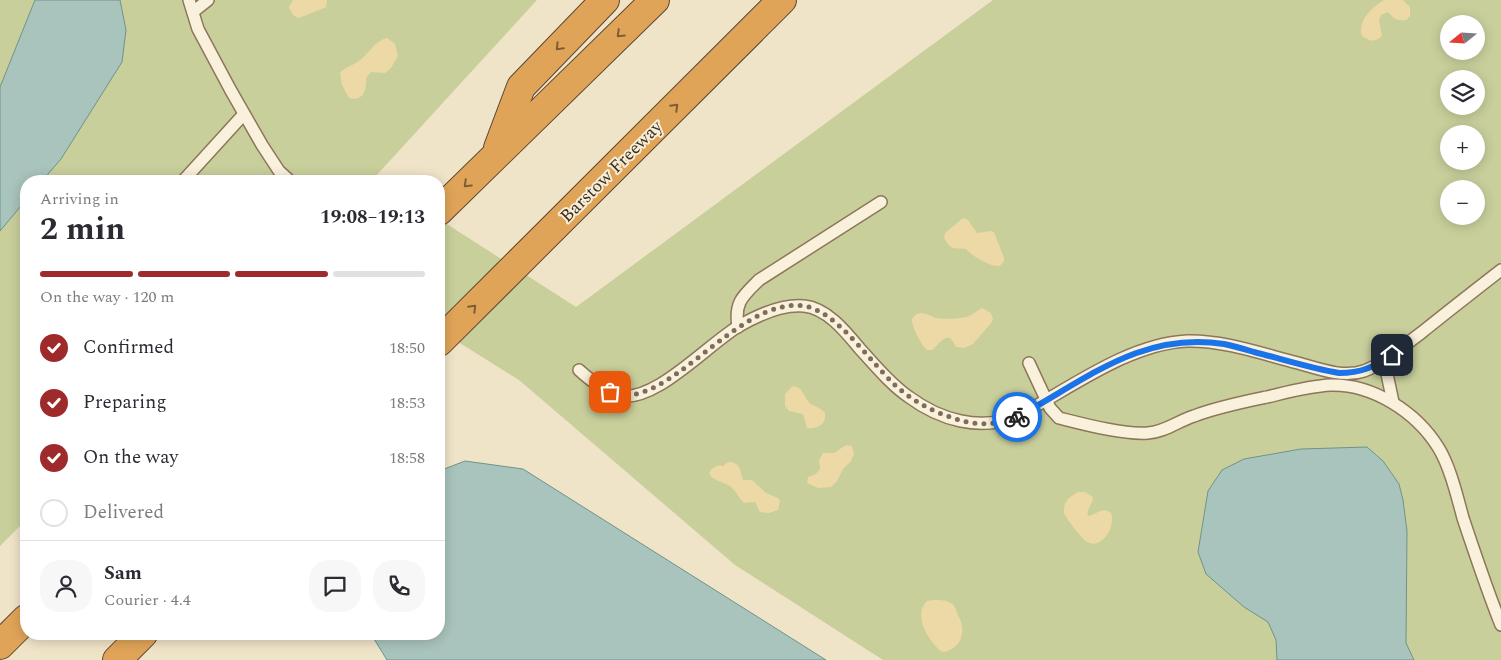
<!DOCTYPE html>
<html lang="en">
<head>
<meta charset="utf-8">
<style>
  :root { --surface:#fff; --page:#f7f7f7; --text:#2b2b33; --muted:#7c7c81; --line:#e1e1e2; --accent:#9e2a2b }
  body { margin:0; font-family:Spectral,serif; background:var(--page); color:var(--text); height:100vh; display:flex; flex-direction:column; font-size:19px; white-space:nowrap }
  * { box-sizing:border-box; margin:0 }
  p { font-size:16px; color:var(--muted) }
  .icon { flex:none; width:28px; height:28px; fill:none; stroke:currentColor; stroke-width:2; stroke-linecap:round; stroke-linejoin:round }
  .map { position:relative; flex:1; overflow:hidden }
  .side { position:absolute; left:20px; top:175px; width:425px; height:465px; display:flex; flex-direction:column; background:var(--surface); border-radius:20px; box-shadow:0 2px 12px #0003 }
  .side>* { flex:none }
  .needle { width:32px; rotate:252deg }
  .fabs { position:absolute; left:1440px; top:15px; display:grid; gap:10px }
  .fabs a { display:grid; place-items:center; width:45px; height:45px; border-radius:50%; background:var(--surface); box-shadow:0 2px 12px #0003; font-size:25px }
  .pin { position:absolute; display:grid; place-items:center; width:42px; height:42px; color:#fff; margin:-21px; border-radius:10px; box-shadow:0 2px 8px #0006 }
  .courier { position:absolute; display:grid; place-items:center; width:50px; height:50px; margin:-25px; border:4px solid #1a73e8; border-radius:50%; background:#fff; color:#222; box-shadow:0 1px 6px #0007 }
  .headline em { font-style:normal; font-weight:700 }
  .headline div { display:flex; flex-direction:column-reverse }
  .headline { display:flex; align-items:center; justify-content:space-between; height:85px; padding:0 20px }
  h1 { font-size:32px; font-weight:700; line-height:38px }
  .bar { display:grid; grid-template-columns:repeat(4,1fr); gap:8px 5px; align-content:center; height:60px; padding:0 20px }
  .bar i { height:6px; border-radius:4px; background:var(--line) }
  .bar .active { background:var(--accent) }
  .bar p { grid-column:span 4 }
  .line { display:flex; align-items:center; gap:12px; padding:0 20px; border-top:1px solid var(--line) }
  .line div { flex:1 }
  .round { display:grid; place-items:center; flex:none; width:52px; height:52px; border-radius:20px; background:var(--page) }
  ol { padding:0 20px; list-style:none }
  li { display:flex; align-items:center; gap:15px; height:55px }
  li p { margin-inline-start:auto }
  li .icon { padding:5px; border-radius:50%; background:var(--accent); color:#fff; stroke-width:4 }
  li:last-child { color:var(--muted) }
  li i { width:28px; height:28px; border:2px solid var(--line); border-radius:50% }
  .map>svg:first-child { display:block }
  .green { fill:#c9cf9b; fill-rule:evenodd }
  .sand { fill:#ecd9a5 }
  .water { fill:#a9c4bc; stroke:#6f938a }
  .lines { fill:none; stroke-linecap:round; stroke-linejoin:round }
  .service-casing { stroke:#8d765c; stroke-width:14 }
  .motorway-casing { stroke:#5b4430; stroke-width:30 }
  .service { stroke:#faf1dc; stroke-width:11 }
  .motorway { stroke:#e0a458; stroke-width:28 }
  .oneway { stroke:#7e5d36 }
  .done { stroke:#7c6e5b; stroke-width:5; stroke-dasharray:0 9 }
  .route { stroke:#1a73e8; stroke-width:6 }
  .labels { text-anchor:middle; stroke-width:4; stroke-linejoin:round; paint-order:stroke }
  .street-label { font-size:18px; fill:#3d2e20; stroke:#f7eed8 }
</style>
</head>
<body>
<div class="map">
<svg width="1501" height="660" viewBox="0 0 1501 660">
  <rect width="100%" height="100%" fill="#f0e4c8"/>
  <g class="green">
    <polygon points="0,0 537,0 375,177 381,181 26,181 26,520 0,546"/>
    <path d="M993,0H1501V660H883L735,565L519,380L439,330V219L576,307ZM1449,24H1476V51H1449ZM1449,79H1476V106H1449ZM1449,134H1476V161H1449ZM1449,189H1476V216H1449Z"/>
  </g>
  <g class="sand">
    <path d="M293,0H327L326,7C322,9 302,17 298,18L293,15L289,7Z"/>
    <path d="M1384,0H1403L1410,7V16L1406,20C1397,21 1394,19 1388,12L1381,15L1379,20L1382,36C1375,43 1369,41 1362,36C1357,21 1372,7 1384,0Z"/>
    <path d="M387,38L395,44L398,56L391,68L385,73L371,72L366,78C367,90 363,102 349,98L342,85L340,73C346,66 353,66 360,60C370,53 374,41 387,38Z"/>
    <path d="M963,218L968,220L977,233L991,231L994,232L1004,258V261L1000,266C990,267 972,256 966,249C953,248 951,250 944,238L945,233Z"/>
    <path d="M982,308L991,313L993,319L992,322L973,344L964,348L956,347C954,344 953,341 951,339C944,334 937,347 932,350H927C922,346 911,326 912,319C919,308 927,315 936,318C941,319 955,319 960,318C969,318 975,312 982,308Z"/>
    <path d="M793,386C805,388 803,398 811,404C816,407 821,408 825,413C827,424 817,430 807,428L803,414L789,411L785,406V394Z"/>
    <polygon points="846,445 852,446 854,454 851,461 843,469 837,481 831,487 818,488 807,483 808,477 816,474 820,469 819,460 823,453 834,453"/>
    <path d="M728,462C740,462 740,470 743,480H752L766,493L778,498L780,501L778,510L769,513L760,512L755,502L744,503C739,498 736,491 730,486C722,481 714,482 709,473C712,468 717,464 723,466Z"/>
    <path d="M1078,492H1085L1093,497C1093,504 1086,509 1088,516C1097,515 1102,506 1111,513C1116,526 1102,552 1086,541C1082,539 1066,518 1064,513C1063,502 1069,497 1078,492Z"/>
    <path d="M933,600C938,600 944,600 949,602C955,604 956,610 958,615C960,619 962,623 962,627C964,640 955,651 942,652C929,642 912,615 927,601Z"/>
  </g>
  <g class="water">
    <polygon points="35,0 120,0 126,30 122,62 61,159 42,181 26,181 26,200 0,231 0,87"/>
    <polygon points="1367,447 1383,461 1399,484 1403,500 1407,531 1406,643 1414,660 1277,660 1276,640 1268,622 1244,607 1206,574 1198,552 1208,491 1222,470 1244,459 1301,449"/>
    <polygon points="465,461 523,469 826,660 387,660 371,634 439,634 439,471"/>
  </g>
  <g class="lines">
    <g class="service-casing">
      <g id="service">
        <polyline points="189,0 198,29 230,89 262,145 279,171 290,181"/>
        <polyline points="193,12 208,0"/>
        <polyline points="183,181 244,114"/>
        <path d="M738,327C734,302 743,296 759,280L881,202"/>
        <polyline points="1384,360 1393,402"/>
        <path d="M1029,363L1050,408L1059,418C1083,424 1124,435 1148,433C1165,432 1178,421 1194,416C1218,407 1243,402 1267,397C1288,392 1309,386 1331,385C1373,384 1416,412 1438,447C1450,466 1457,496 1463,518C1475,554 1487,590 1501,625"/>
        <path d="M579,370C590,380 602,390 617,395C653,406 709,343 739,326C758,315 782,304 804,306C827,308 846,332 860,349C875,365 890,384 909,397C940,420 979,431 1016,417C1068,390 1127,344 1187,341C1224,340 1262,354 1298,363C1319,369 1343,378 1364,371C1385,363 1403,346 1421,333C1447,312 1474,291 1501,270"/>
      </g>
    </g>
    <g class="motorway-casing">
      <g id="motorway">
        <polyline points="498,148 521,87 605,0"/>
        <polyline points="439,211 655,0"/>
        <polyline points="439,342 782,0"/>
        <polyline points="0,645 26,619"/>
        <polyline points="117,660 143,634"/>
      </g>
    </g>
    <use href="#service" class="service"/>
    <use href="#motorway" class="motorway"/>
  </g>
  <defs><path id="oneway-chevron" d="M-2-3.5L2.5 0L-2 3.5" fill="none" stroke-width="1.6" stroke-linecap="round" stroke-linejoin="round" transform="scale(1.25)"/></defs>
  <g class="oneway">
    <use href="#oneway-chevron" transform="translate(620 34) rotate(136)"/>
    <use href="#oneway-chevron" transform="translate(559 47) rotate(134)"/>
    <use href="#oneway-chevron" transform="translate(675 107) rotate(-45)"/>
    <use href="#oneway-chevron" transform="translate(467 184) rotate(136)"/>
    <use href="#oneway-chevron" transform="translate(473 308) rotate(-45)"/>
  </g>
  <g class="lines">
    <path class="done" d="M610,392C666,416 736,296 804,306C837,311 871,363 895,385C911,400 930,410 950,417C973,426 995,426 1017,417"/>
    <path class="route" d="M1017,417C1086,380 1141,331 1224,344C1234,346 1244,349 1254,352C1282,359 1310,368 1339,373C1362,373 1373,367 1392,355"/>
  </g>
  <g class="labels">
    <g class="street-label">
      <text transform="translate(611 171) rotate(-45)" y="6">Barstow Freeway</text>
    </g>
  </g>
</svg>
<div class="fabs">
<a><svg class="needle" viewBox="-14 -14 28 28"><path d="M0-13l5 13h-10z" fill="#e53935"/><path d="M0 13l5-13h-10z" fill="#7c7c81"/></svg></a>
<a><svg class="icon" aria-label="layers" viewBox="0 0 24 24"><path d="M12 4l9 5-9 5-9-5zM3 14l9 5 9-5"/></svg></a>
<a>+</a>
<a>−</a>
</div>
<div class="pin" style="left:610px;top:392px;background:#ea580c"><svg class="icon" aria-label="bag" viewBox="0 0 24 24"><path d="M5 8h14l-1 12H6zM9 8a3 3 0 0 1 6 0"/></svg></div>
<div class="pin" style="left:1392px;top:355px;background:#1f2937"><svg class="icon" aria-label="home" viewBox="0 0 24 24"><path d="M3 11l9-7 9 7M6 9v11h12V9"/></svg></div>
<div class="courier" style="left:1017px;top:417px"><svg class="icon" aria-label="bike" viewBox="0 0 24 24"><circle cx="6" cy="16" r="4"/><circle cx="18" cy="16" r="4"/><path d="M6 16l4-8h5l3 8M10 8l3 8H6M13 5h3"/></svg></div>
<section class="side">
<div class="headline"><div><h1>2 min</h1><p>Arriving in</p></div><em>19:08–19:13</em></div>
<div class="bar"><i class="active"></i><i class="active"></i><i class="active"></i><i></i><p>On the way · 120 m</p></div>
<ol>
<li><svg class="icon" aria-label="check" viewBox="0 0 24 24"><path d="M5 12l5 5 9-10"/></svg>Confirmed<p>18:50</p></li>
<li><svg class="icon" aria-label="check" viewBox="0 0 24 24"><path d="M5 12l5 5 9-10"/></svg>Preparing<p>18:53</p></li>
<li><svg class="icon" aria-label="check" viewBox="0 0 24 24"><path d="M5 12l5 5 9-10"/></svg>On the way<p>18:58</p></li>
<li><i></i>Delivered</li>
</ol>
<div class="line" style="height:90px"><a class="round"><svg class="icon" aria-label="person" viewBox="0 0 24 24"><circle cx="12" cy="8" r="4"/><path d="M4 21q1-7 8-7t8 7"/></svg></a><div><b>Sam</b><p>Courier · 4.4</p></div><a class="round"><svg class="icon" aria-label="chat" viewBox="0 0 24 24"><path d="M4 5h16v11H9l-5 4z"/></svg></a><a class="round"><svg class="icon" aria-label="phone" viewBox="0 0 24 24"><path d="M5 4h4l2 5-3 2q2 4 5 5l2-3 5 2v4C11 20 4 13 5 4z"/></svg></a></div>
</section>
</div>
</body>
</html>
